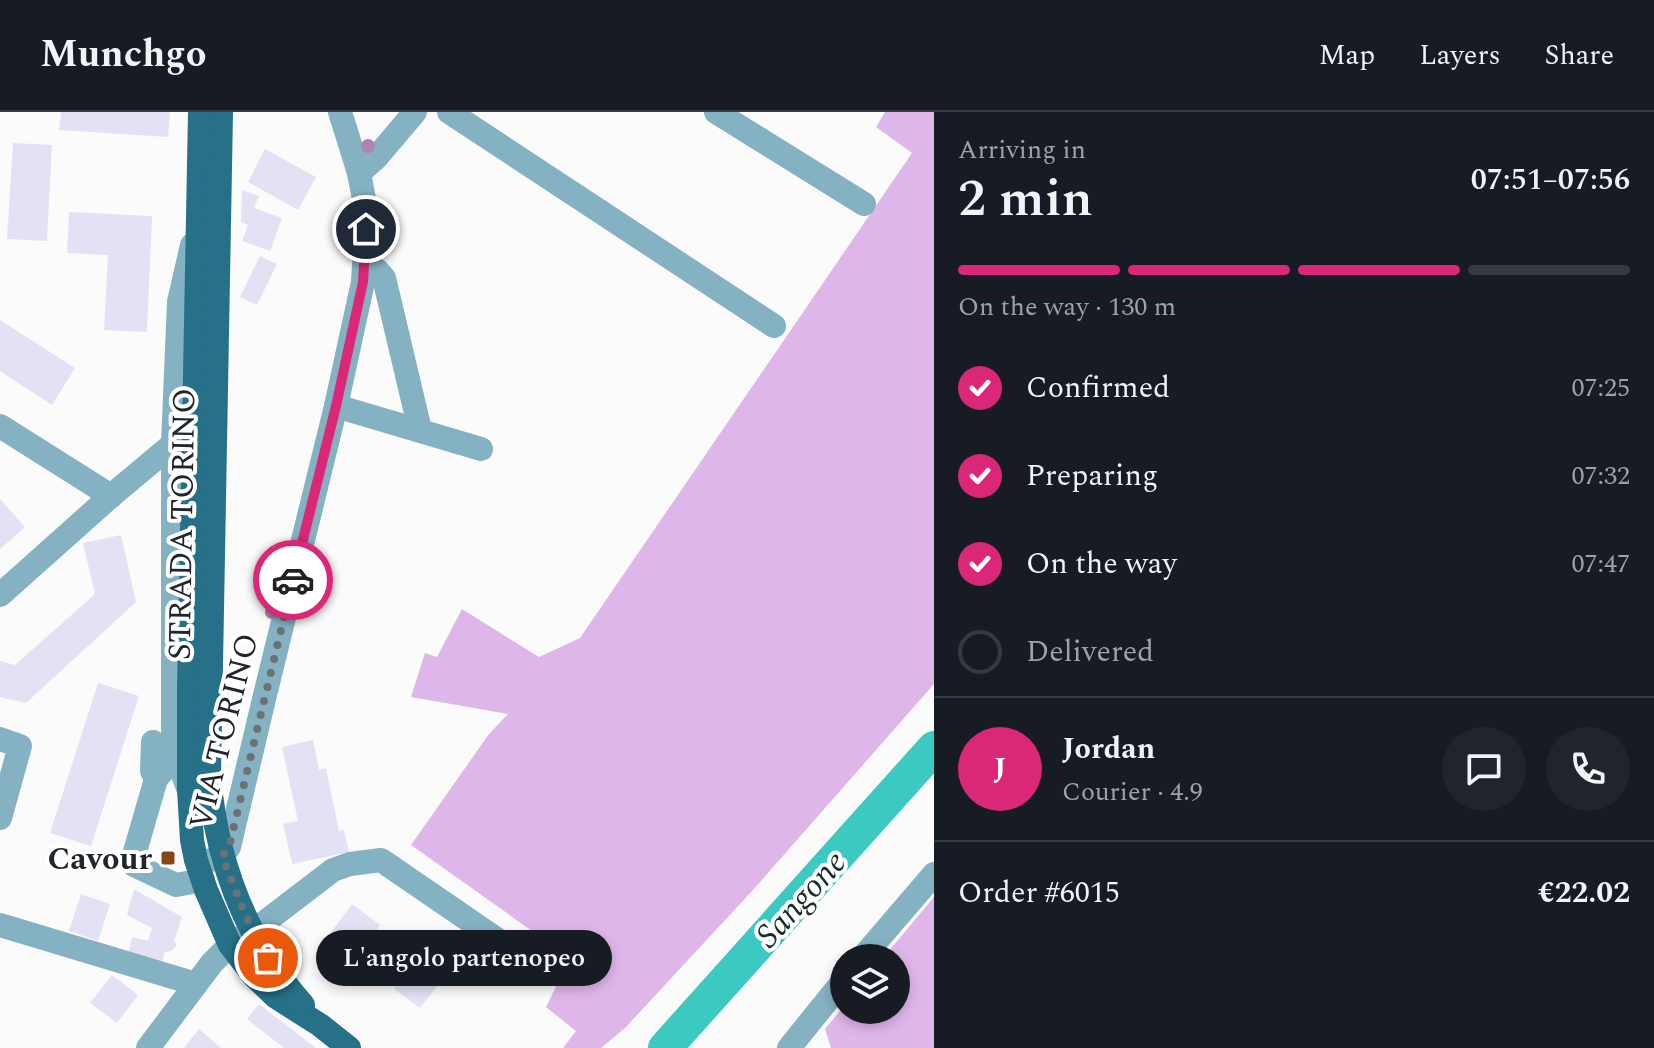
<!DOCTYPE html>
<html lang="en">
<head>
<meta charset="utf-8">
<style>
  :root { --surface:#171b24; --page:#20242c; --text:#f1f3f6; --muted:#9ea1a6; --line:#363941; --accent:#db2777 }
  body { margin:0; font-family:Spectral,serif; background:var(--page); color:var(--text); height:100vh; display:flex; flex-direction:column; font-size:30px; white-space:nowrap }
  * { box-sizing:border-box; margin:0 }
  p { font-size:26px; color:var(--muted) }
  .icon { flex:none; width:44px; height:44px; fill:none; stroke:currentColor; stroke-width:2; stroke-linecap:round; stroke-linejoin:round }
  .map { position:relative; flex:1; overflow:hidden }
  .side { display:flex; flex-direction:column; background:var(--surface); width:720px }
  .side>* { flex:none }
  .controls { position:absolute; left:830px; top:832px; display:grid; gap:16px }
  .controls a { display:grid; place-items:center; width:80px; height:80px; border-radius:50%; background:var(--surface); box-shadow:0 4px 12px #0003; font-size:40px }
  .pin { position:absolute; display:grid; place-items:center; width:68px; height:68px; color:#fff; margin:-34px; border:4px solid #fff; border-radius:50%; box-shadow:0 2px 8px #0007 }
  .courier { position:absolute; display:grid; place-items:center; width:80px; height:80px; margin:-40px; border:6px solid #db2777; border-radius:50%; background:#fff; color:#222; box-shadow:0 2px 10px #0007 }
  .bubble { position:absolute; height:56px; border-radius:28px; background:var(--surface); box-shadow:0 4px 12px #0003; font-size:26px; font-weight:600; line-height:56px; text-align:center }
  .summary em { font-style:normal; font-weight:600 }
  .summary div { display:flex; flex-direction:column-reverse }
  .summary { display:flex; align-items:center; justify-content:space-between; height:136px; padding:0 24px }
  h1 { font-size:52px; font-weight:600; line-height:60px }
  .bar { display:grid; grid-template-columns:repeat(4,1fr); gap:12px 8px; align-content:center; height:96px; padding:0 24px }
  .bar i { height:10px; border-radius:6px; background:var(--line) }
  .bar .active { background:var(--accent) }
  .bar p { grid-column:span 4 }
  .line { display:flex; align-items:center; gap:20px; padding:0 24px; border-top:2px solid var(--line) }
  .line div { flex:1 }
  .round { display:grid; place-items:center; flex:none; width:84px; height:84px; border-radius:42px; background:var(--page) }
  ol { padding:0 24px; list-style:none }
  li { display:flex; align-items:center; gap:24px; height:88px }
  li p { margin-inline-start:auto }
  li .icon { padding:8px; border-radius:50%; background:var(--accent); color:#fff; stroke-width:4 }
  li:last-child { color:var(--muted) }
  li i { width:44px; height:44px; border:4px solid var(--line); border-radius:50% }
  header { display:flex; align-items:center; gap:48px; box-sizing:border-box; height:112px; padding:0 40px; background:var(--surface); border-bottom:2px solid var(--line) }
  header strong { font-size:38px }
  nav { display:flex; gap:44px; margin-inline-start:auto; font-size:28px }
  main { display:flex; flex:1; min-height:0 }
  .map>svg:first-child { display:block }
  .green { fill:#dfb6ea }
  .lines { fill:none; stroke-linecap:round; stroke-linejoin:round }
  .river { stroke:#3cc9c2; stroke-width:34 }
  .building { fill:#e3e2f4 }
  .minor { stroke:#85b2c2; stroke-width:24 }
  .major { stroke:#267188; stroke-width:24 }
  .tree { fill:#ab85b4 }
  .done { stroke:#6d7175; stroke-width:8; stroke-dasharray:0 14.4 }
  .route { stroke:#db2777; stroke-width:10 }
  .poi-dot { fill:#87470f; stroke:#fff; stroke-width:3 }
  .labels { text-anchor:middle; stroke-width:8; stroke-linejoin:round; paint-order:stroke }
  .street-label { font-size:32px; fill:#20262d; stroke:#fff }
  .poi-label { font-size:32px; font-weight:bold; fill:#20262d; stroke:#fff; text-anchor:end }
  .water-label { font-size:34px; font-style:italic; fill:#172e2d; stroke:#fff }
</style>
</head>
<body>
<header>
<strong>Munchgo</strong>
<nav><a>Map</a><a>Layers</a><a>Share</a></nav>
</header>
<main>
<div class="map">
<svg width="934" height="936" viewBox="0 0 934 936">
  <rect width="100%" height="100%" fill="#fbfbfb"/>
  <g class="green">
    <polygon points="885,0 934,0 934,572 753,778 625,916 601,936 563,936 576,919 546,895 570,846 411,733 489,622 508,602 411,585 425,541 437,545 462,497 539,545 580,526 912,41 876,15"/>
    <polygon points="934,785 934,936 831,936 825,917 844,894 844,898 896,898 896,846 883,846"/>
  </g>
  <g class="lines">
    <polyline class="river" points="665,936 934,636"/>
  </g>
  <g class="building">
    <polygon points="61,0 170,0 168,25 59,18"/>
    <polygon points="13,31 52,33 47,129 7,127"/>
    <polygon points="265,37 316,65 298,98 248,70"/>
    <polygon points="242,78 259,84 254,96 282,106 270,139 242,129 248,113 241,110"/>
    <polygon points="69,100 152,104 147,220 104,218 108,143 67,141"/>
    <polygon points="260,144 277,152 257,193 240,185"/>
    <polygon points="0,208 75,256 52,293 0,259"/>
    <polygon points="0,387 25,415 0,437"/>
    <polygon points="121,423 136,490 26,591 0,585 0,549 15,553 95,482 83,431"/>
    <polygon points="98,571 139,584 91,734 50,721"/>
    <polygon points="313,628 319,658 326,656 339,719 344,718 349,740 292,752 283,712 298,709 282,635"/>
    <polygon points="134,777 182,805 174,829 177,833 172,839 165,840 161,853 128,843 132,825 148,829 152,816 127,803"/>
    <polygon points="81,782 110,792 98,829 69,819"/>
    <polygon points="352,792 380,813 377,817 398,833 402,829 422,844 418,848 443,867 420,896 394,877 397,873 374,855 371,859 344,838 347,835 330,822"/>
    <polygon points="112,863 138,883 117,911 90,891"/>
    <polygon points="259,892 316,936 284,936 247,907"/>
    <polygon points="199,917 221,936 184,936"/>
  </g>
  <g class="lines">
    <g class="minor">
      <polyline points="449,0 774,214"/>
      <polyline points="716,0 864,92"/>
      <polyline points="359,61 376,46 415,0"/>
      <polyline points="365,151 378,159 384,166 420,318"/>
      <polyline points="336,294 481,337"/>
      <polyline points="0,314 111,384"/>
      <polyline points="0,483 111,384 173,332"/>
      <polyline points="0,627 20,634 0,706"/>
      <polyline points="153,630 152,659 156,667"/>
      <polyline points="176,644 156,667 132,750 134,753 176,773 203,768"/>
      <polyline points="188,676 176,644 173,630 173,332 179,190 192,133"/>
      <polyline points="211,748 222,744 229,735 264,587 336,294 363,170 366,117 364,87 359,61 340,0"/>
      <polyline points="0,813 196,872"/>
      <polyline points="862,846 934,762"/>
      <polyline points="148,936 212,851 230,833 265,810 333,758 350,752 381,748 527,848"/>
      <polyline points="789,936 844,868"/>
    </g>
    <g class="major">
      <polyline points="200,0 189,578 189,677 192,728 196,748 206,778 230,833 254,864 276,885 320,913 349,936"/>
      <path d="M221,0L209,663C216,749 246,828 303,893"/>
    </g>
  </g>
  <g class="tree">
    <circle cx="368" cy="34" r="7"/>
    <circle cx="272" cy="500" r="7"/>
  </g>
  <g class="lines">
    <polyline class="done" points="268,846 245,802 222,744 229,735 293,468"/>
    <polyline class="route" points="293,468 336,294 363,170 366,117"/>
  </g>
  <rect class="poi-dot" x="160" y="738" width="16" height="16" rx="4"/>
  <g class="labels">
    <g class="street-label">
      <text transform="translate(181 412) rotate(-89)" y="11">STRADA TORINO</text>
      <text transform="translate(223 619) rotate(-76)" y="11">VIA TORINO</text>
    </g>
    <g class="poi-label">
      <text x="152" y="757">Cavour</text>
    </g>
    <g class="water-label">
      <text transform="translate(800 786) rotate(-48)" y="12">Sangone</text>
    </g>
  </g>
</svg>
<div class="controls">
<a><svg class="icon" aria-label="layers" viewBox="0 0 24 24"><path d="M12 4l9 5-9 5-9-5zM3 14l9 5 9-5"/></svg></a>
</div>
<div class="pin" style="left:268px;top:846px;background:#ea580c"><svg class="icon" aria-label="bag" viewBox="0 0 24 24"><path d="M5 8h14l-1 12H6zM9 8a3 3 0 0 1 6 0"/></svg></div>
<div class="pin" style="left:366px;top:117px;background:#1f2937"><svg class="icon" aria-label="home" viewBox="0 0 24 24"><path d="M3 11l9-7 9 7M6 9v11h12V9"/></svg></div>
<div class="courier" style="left:293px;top:468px"><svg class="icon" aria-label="car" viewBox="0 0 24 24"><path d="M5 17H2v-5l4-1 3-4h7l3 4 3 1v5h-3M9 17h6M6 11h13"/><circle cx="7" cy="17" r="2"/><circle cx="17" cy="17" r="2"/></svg></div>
<div class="bubble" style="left:316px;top:818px;width:296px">L'angolo partenopeo</div>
</div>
<section class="side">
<div class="summary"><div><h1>2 min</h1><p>Arriving in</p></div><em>07:51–07:56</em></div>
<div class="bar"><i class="active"></i><i class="active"></i><i class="active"></i><i></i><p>On the way · 130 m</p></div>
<ol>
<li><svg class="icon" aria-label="check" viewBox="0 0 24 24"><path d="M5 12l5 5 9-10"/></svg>Confirmed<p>07:25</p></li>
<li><svg class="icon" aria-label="check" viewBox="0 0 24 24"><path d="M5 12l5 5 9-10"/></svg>Preparing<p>07:32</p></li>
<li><svg class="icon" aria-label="check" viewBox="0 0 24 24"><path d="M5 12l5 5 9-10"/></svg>On the way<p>07:47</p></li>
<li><i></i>Delivered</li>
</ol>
<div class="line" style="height:144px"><b class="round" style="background:var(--accent);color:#fff">J</b><div><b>Jordan</b><p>Courier · 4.9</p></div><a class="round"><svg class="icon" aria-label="chat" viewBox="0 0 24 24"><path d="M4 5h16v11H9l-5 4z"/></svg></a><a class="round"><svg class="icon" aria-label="phone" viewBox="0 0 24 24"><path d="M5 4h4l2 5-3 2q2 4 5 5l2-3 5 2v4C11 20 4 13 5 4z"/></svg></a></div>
<div class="line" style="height:104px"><div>Order #6015</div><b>€22.02</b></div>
</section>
</main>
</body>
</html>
